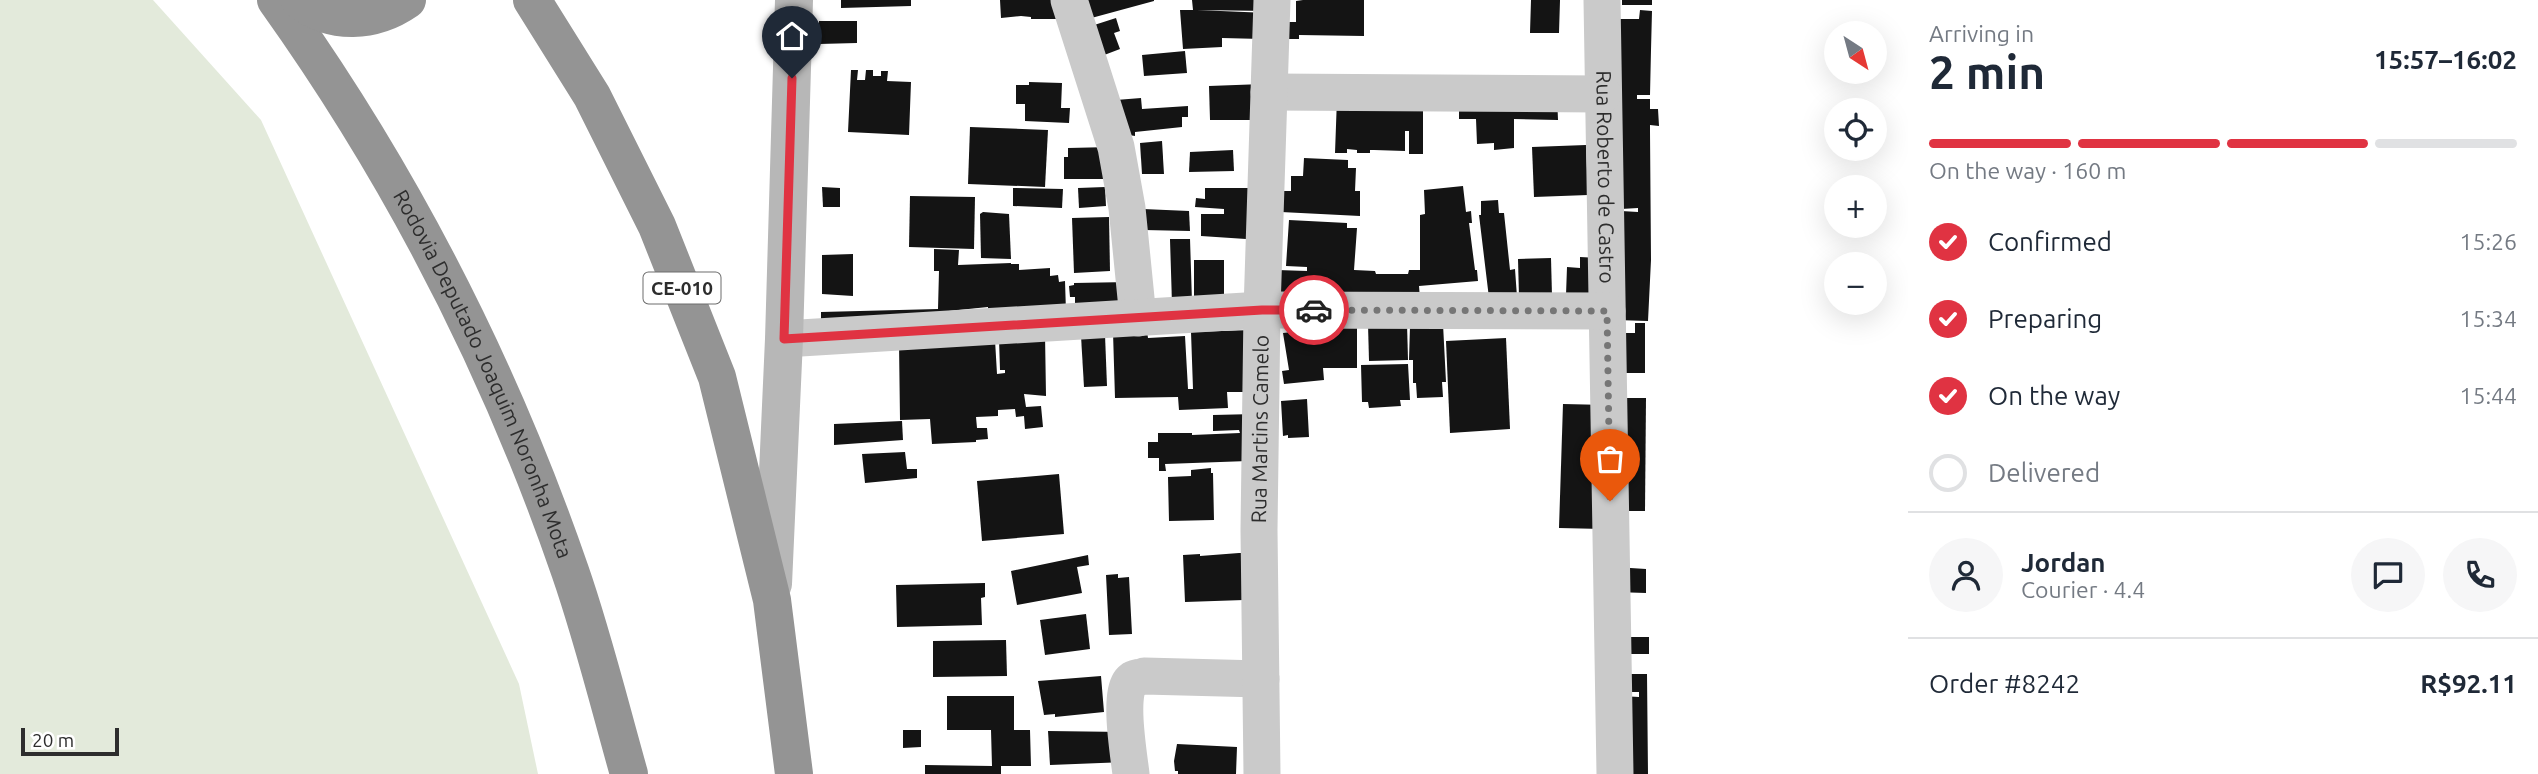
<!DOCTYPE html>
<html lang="en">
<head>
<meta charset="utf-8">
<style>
  :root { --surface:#fff; --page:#f6f6f7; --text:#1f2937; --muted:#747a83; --line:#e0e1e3; --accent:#e03342 }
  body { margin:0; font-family:Ubuntu,sans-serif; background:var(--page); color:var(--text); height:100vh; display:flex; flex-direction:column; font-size:26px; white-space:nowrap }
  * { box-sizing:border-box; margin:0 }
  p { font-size:23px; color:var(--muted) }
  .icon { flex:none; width:38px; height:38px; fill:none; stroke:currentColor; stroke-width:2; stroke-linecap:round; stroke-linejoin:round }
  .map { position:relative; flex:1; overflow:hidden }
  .side { display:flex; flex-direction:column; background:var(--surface); width:630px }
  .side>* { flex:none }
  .needle { width:46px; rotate:144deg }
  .buttons { position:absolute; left:1824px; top:21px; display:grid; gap:14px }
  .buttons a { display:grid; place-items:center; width:63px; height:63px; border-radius:50%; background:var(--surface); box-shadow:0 7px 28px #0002; font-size:35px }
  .scale { position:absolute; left:21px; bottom:18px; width:98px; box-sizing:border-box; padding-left:7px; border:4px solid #2d2d2d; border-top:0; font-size:19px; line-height:24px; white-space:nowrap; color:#2d2d2d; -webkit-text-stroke:5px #fff; paint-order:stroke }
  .pin { position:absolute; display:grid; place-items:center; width:60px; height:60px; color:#fff; margin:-72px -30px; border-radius:50% 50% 50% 0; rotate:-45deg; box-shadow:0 0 7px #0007 }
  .pin .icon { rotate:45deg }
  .courier { position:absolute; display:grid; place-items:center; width:70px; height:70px; margin:-35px; border:5px solid #e03342; border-radius:50%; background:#fff; color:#222; box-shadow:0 2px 9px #0007 }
  .headline em { font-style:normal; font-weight:600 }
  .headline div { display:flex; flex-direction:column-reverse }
  .headline { display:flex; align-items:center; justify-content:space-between; height:119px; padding:0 21px }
  h1 { font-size:46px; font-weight:600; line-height:52px }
  .bar { display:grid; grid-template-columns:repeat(4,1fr); gap:10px 7px; align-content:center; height:84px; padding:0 21px }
  .bar i { height:9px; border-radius:5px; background:var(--line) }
  .bar .on { background:var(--accent) }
  .bar p { grid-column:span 4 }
  .line { display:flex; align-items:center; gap:18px; padding:0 21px; border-top:2px solid var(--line) }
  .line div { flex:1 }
  .round { display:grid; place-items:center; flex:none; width:74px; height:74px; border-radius:37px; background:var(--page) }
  ol { padding:0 21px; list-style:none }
  li { display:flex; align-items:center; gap:21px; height:77px }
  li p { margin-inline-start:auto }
  li .icon { padding:7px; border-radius:50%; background:var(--accent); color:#fff; stroke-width:4 }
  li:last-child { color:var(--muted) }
  li i { width:38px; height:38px; border:4px solid var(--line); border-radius:50% }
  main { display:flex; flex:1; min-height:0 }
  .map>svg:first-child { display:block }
  .green { fill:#e3eadb }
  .building { fill:#141414 }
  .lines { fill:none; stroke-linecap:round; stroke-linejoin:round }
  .street { stroke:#cacaca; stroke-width:37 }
  .secondary { stroke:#b7b7b7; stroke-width:38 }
  .highway { stroke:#949494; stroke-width:38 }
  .done { stroke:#767676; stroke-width:7; stroke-dasharray:0 12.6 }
  .route { stroke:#e03342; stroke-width:9 }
  .labels { text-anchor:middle; stroke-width:7; stroke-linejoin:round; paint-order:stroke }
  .shield { fill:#fff; stroke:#6c6c6c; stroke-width:2 }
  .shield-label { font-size:19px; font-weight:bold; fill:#2d2d2d }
  .street-label { font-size:21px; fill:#2d2d2d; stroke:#fff }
</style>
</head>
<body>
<main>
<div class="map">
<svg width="1908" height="774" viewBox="0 0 1908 774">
  <rect width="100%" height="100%" fill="#fff"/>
  <polygon class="green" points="0,0 153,0 261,120 519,684 538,774 0,774"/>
  <g class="building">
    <polygon points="841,0 911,0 911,6 841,8"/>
    <polygon points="1000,0 1061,0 1058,19 1031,19 1031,17 1021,16 1001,18"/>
    <polygon points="1079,0 1154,0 1154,1 1084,20"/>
    <polygon points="1192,0 1268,0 1268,11 1197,10 1268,13 1262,39 1222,38 1222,47 1183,49 1180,10 1193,10"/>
    <polygon points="1303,0 1364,0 1364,36 1299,35 1299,39 1288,39 1288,22 1296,22 1296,1"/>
    <polygon points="1531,0 1560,0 1559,33 1530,33"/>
    <rect x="1622" y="0" width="30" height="5"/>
    <polygon points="1640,10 1652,11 1651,50 1650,95 1637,95 1637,99 1650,99 1650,109 1658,109 1659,126 1650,125 1650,131 1651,260 1648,321 1616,320 1621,211 1638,212 1638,208 1621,209 1616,19 1639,19"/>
    <polygon points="1116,18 1120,31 1114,33 1120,49 1099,57 1088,27"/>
    <polygon points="819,21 857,21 857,43 819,44"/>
    <polygon points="1185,51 1187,73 1144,76 1142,55"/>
    <polygon points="851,70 858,70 857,80 865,80 866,70 873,70 873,76 881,76 881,71 888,71 887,81 911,82 909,135 848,132"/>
    <polygon points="1029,82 1062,83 1061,108 1070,108 1069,123 1025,121 1025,104 1016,104 1016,85 1029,85"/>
    <polygon points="1263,84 1263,120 1210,120 1209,86"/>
    <polygon points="1557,95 1558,120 1514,119 1514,148 1494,150 1494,143 1477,144 1476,119 1459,119 1459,103"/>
    <polygon points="1141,98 1142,109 1188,106 1188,117 1182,117 1182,127 1135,132 1135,136 1129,135 1116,100"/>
    <polygon points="1337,98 1423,99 1423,154 1409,154 1409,131 1405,131 1405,151 1374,150 1370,150 1370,153 1357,153 1357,150 1347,149 1347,153 1335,153"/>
    <polygon points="970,127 1048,130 1045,187 968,184"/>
    <polygon points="1162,141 1164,174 1142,174 1140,143"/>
    <polygon points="1586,145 1588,195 1534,197 1532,147"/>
    <polygon points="1111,147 1106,179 1064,179 1064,157 1068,157 1068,148"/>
    <polygon points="1233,150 1234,171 1189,172 1190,152"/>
    <polygon points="1304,158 1348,160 1348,168 1356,168 1355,191 1360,191 1360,216 1281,212 1282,191 1291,191 1291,176 1303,176"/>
    <polygon points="1463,186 1466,212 1471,211 1472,223 1469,223 1475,270 1477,270 1478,281 1419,286 1420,299 1275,304 1277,270 1307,271 1307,267 1286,266 1289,220 1347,223 1347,228 1357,228 1354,270 1375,271 1376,274 1408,274 1409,270 1420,270 1420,215 1425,214 1424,190"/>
    <polygon points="822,187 840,188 840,207 823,207"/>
    <polygon points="1105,187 1106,206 1079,208 1078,188"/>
    <polygon points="1013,188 1063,189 1062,208 1013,206"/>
    <polygon points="1205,188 1248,188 1261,240 1201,236 1201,214 1224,214 1224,209 1195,207 1196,198 1205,199"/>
    <polygon points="910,196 975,197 974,249 909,247"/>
    <polygon points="1498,200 1499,213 1504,213 1510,270 1515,269 1517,297 1489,298 1479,215 1481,215 1481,201"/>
    <polygon points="1143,209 1189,211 1190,231 1144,230"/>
    <polygon points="983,212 1009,214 1011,259 981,258 980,214"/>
    <polygon points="1109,217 1110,271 1074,273 1072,218"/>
    <polygon points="1170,239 1190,239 1192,303 1172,304"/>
    <polygon points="934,249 959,250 958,265 1011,263 1011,264 1019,264 1019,270 1050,268 1050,276 1058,275 1059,282 1065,281 1066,312 988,317 988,307 821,324 821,312 938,309 939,271 934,271"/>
    <polygon points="853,254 853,296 822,294 822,255"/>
    <polygon points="1580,257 1599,258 1597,296 1566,295 1567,267 1580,268"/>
    <polygon points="1551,258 1552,296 1519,297 1518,259"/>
    <polygon points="1194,260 1224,260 1224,303 1194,304"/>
    <polygon points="1129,282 1130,304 1075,308 1075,297 1070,297 1069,286 1074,285 1074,283"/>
    <polygon points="1407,323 1408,360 1369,361 1368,324"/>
    <polygon points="1635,323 1645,323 1645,373 1622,373 1620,333 1635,333"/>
    <polygon points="1357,324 1357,368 1323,368 1324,380 1284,384 1282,371 1289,370 1283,333 1322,329 1322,326"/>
    <polygon points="1443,324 1446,382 1442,382 1443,397 1417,398 1416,383 1413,383 1413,360 1409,360 1410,326"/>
    <polygon points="1252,330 1256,392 1227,392 1228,408 1179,410 1178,397 1115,398 1113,332 1147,331 1148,338 1185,336 1188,389 1193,389 1191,332"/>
    <polygon points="1045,334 1046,396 1024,394 1026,407 1041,406 1043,427 1025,429 1024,416 1016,417 1015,409 998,410 998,416 976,417 977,428 987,428 988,439 976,440 976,442 932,444 930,419 900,420 899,343 995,340 997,374 1005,373 1005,370 1000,370 999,339"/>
    <polygon points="1105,335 1107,386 1084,387 1081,336"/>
    <polygon points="1506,338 1510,429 1450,433 1446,341"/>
    <polygon points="1408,364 1410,400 1400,400 1401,406 1369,408 1368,402 1362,402 1361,365"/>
    <polygon points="1619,398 1646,398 1645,511 1617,511"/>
    <polygon points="1307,399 1309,437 1288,438 1288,435 1283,436 1281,401"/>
    <polygon points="1563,404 1607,405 1603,529 1559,528"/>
    <polygon points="1255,414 1248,461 1165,464 1166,471 1159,471 1159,458 1148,458 1148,442 1158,442 1158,433 1192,433 1192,435 1240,433 1239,430 1213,431 1213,415"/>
    <polygon points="902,421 903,440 834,445 834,424"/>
    <polygon points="905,452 907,469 917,469 917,478 865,483 862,454"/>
    <polygon points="1211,468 1211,473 1213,473 1214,520 1169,521 1168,477 1191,476 1191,470"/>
    <polygon points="1059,474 1064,534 982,541 977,481"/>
    <polygon points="1239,553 1255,553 1244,600 1185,602 1183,555 1200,554 1200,556"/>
    <polygon points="1088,555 1089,565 1077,567 1082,593 1017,605 1011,571"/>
    <polygon points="1615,567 1646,569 1646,593 1615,592"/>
    <polygon points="1118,574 1118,578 1129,577 1132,634 1109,635 1106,575"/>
    <polygon points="985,583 985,597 981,598 982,625 897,627 896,585"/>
    <polygon points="1086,614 1090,649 1045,655 1040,620"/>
    <rect x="1617" y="637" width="32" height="17"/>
    <polygon points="1006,640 1007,676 933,677 933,641"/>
    <polygon points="1621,674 1647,674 1648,774 1624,774 1621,696 1639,697 1639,692 1622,692"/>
    <polygon points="1101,676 1104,712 1055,717 1055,714 1044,715 1038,681"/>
    <polygon points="947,696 1014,696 1014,730 1030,730 1031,766 1001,766 1001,774 925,774 925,765 992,766 991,730 947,730"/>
    <polygon points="903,730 921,730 921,747 903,748"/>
    <polygon points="1048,731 1124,732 1126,762 1050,765"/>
    <polygon points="1177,744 1237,747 1236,774 1178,774 1178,771 1175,771 1174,761"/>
  </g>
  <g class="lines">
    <g class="street">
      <polyline points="1069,0 1116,147 1127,208 1138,318"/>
      <path id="s1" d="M1602,0L1615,774"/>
      <polyline points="1269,92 1603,94"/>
      <polyline points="784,339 1262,310 1607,311"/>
      <path d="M1131,774C1129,756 1117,688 1133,679C1134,678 1142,677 1144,676L1261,679"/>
      <path id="s2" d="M1262,774L1259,530L1262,310L1272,0"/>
    </g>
    <polyline class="secondary" points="773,584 784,339 794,0"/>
    <g class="highway">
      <path id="s3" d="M276,0C401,175 500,368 570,571C593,637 610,707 629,774"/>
      <path d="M300,0C332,25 374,23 407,0"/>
      <polyline points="532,0 592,96 657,226 717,377 772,600 794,774"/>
    </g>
  </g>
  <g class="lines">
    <polyline class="done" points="1314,310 1607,311 1610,501"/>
    <polyline class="route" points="792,78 784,339 1262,310 1314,310"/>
  </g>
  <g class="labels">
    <rect class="shield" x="643.5" y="272.5" width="77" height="31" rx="5"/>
    <g class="shield-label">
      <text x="682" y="295">CE-010</text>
    </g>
    <g class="street-label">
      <text dy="7" stroke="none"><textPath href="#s1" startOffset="177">Rua Roberto de Castro</textPath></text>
      <text dy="7" stroke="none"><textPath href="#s3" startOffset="429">Rodovia Deputado Joaquim Noronha Mota</textPath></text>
      <text dy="7" stroke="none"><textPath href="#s2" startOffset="345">Rua Martins Camelo</textPath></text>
    </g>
  </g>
</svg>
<div class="buttons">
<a><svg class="needle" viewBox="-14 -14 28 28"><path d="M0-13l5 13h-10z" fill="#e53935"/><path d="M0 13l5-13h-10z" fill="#747a83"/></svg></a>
<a><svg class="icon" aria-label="locate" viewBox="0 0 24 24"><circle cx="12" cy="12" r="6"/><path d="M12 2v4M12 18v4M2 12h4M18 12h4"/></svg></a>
<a>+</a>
<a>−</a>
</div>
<div class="scale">20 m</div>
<div class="pin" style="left:1610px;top:501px;background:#ea580c"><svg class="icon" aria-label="bag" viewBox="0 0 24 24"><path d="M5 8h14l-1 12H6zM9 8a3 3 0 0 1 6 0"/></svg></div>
<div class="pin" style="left:792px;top:78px;background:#1f2937"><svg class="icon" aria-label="home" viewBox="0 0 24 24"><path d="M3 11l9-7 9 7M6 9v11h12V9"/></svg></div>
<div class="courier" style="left:1314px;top:310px"><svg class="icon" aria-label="car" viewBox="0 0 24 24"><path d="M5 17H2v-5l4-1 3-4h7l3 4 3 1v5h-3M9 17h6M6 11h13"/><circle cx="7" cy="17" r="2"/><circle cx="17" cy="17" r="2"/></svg></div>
</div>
<section class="side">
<div class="headline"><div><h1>2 min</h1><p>Arriving in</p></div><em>15:57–16:02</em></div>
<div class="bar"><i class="on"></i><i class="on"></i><i class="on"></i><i></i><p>On the way · 160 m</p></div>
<ol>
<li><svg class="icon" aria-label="check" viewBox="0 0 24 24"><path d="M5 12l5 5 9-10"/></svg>Confirmed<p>15:26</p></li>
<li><svg class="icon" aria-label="check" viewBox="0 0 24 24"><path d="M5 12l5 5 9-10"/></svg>Preparing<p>15:34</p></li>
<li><svg class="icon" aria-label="check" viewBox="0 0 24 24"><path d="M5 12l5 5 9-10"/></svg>On the way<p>15:44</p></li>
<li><i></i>Delivered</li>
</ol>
<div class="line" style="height:126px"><a class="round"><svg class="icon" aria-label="person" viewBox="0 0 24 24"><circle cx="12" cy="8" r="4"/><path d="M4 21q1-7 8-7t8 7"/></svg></a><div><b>Jordan</b><p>Courier · 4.4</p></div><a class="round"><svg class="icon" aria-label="chat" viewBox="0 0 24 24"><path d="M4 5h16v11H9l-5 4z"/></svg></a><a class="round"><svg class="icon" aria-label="phone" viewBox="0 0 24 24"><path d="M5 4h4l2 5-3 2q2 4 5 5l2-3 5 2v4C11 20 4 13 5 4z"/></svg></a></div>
<div class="line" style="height:91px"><div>Order #8242</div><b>R$92.11</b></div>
</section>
</main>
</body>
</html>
